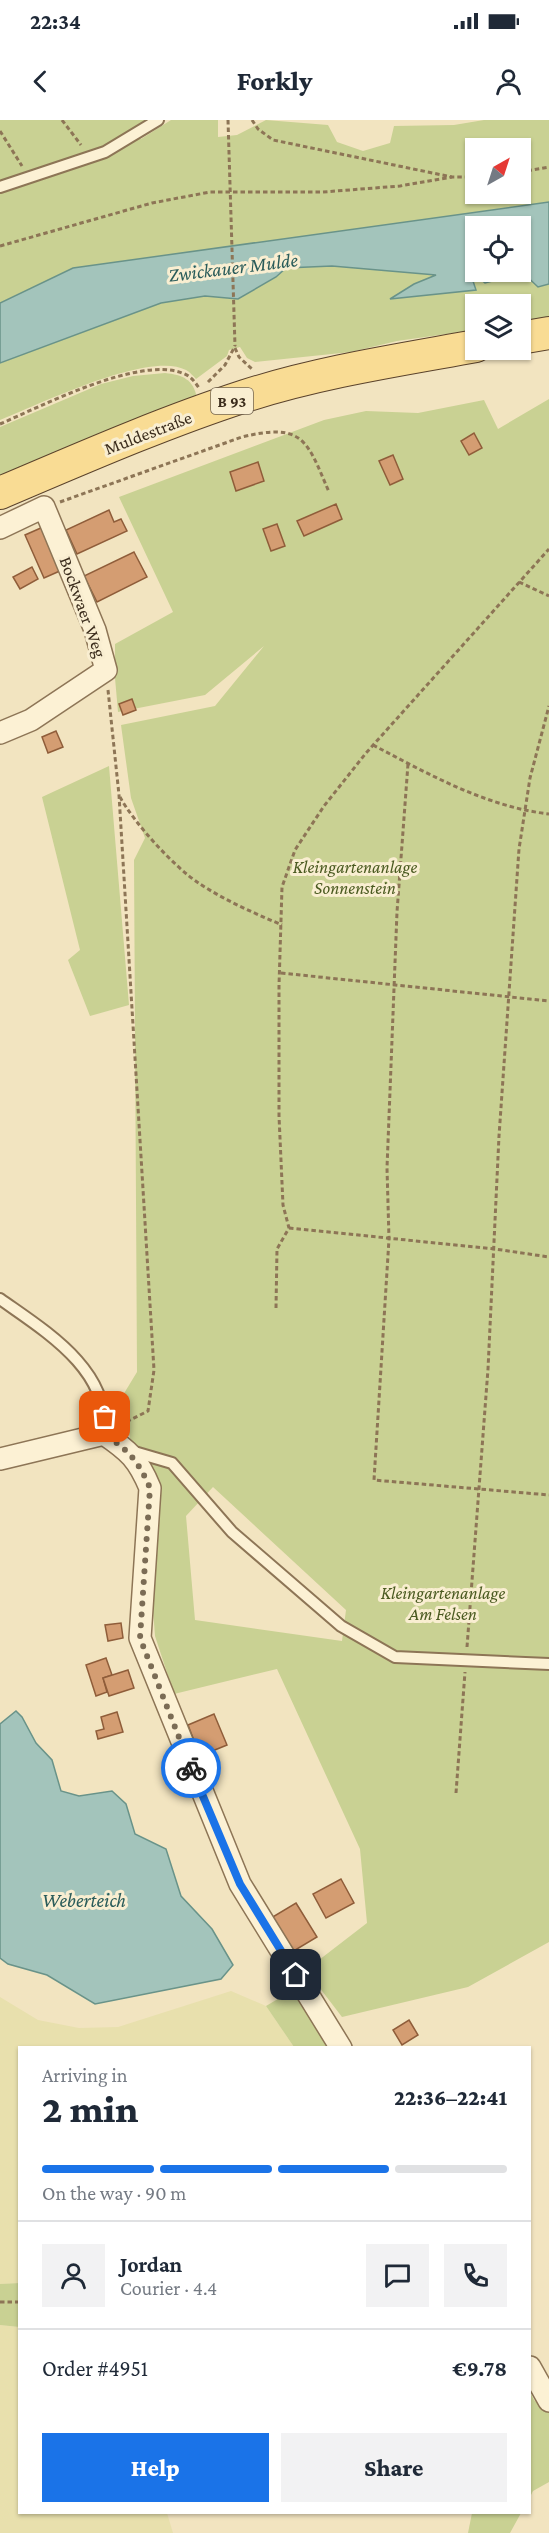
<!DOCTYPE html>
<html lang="en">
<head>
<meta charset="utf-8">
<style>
  :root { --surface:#fff; --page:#f2f2f3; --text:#1f2937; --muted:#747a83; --line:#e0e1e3; --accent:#1a73e8 }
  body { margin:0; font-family:"Crimson Pro",serif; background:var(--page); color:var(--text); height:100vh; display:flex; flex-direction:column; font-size:22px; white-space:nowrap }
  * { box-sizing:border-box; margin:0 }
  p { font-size:20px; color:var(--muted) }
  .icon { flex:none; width:33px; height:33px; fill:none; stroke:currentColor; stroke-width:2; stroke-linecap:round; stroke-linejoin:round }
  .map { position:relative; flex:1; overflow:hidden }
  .panel { position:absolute; left:18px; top:1926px; width:513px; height:468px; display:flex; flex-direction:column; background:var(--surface); border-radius:0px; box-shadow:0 2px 4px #0004 }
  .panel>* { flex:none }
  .needle { width:39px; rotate:39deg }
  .buttons { position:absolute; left:465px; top:18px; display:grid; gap:12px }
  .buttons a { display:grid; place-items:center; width:66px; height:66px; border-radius:0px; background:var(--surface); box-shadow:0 2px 4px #0004; font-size:30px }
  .pin { position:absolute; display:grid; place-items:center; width:51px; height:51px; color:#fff; margin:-26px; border-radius:12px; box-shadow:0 3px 9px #0006 }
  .courier { position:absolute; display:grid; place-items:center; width:60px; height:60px; margin:-30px; border:4px solid #1a73e8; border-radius:50%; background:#fff; color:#222; box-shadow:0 2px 8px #0007 }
  .headline em { font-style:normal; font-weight:800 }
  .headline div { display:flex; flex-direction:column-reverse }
  .headline { display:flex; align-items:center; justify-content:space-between; height:102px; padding:0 24px }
  h1 { font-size:39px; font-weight:800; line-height:45px }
  .bar { display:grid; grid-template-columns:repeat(4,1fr); gap:9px 6px; align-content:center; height:72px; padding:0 24px }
  .bar i { height:8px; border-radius:4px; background:var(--line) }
  .bar .active { background:var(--accent) }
  .bar p { grid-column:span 4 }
  .line { display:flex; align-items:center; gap:15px; padding:0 24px; border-top:2px solid var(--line) }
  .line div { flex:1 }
  .round { display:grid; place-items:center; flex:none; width:63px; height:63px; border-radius:0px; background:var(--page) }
  .primary-button { display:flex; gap:12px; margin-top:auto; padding:12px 24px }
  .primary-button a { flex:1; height:69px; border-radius:0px; background:var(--accent); color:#fff; font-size:24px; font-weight:800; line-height:69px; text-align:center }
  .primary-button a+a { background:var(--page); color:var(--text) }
  .status { display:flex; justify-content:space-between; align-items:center; height:42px; padding:0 30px; background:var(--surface); direction:ltr }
  .status svg { height:16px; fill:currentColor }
  header { display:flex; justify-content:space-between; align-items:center; height:78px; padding:0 24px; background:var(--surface); font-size:27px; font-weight:800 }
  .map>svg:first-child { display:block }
  .farmland { fill:#e8e0ad }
  .green { fill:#c9d193; fill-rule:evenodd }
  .water { fill:#a3c4bb; stroke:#699389; stroke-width:1.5 }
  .building { fill:#d49d72; stroke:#8f5d3a; stroke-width:1.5 }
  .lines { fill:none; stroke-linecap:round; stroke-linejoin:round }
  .lane-casing { stroke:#8d7556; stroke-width:14 }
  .street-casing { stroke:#8d7556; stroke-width:24 }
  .primary-casing { stroke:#5a422b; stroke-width:34 }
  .path { stroke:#8d7556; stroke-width:3; stroke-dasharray:4.5 3; stroke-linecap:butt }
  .lane { stroke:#fcf1d4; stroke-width:10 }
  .street { stroke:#fcf1d4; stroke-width:21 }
  .primary { stroke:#f9dc94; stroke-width:32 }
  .path-bridge { stroke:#8d7556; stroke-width:3; stroke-dasharray:4.5 3; stroke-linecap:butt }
  .done { stroke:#7b6c55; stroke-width:6; stroke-dasharray:0 10.8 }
  .route { stroke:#1a73e8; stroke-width:8 }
  .labels { text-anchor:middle; stroke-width:6; stroke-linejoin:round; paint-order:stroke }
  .shield { fill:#f9eed1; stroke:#746652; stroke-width:1.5 }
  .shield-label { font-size:16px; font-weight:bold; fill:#3b2c1c }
  .street-label { font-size:18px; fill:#3b2c1c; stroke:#f9eed1 }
  .park-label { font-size:18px; font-style:italic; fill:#4a5a20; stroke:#f9eed1 }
  .water-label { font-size:20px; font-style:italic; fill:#2a5c5a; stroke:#f9eed1 }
</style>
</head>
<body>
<div class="status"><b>22:34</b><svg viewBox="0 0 49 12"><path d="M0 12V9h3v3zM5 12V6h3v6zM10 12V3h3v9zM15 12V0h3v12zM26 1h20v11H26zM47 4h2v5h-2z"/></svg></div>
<header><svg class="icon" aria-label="back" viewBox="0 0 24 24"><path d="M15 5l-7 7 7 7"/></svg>Forkly<svg class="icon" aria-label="person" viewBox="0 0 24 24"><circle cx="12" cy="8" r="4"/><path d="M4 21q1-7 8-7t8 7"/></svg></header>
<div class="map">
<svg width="549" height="2413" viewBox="0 0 549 2413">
  <rect width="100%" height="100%" fill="#f2e4c0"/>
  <g class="farmland">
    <polygon points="231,1871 266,1886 294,1927 20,1928 19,2163 0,2164 0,1877 38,1900 79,1908 118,1907"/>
    <polygon points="0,2205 19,2207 20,2392 167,2393 173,2413 0,2413"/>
  </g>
  <g class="green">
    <path d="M0,0H158L134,15L141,19L171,0H218V17L237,15L266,0L328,5L337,22L363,31L390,23L394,6L454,5L484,0H549V82L73,148L0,183ZM476,28H520V74H476Z"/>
    <path d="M332,146L438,155L414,164L392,178L476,170L472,158L474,154L496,160L503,152L521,151L538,167L549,164V198L521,203L520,184H476L475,210L397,221L351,232L255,242L247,238L240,227L229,230L227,236L196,259C193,256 190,252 186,250C149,230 38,285 0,300V243L161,183L205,176L238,179L276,157L286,148Z"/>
    <path d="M165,253C183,255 193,259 197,278L0,359V307L101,264L133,256Z"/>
    <path d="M549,279V1822L468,1867L342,1897L306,1850L367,1803L360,1729L277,1549L174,1574L155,1516L144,1371L120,1280L137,1252L134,740L145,718L131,678L121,605L215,586L264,526L205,575L118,592L115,558V524L173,492L119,377L324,300L366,291L418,293L484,280L498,309ZM213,1367L346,1490L342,1521L195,1500L186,1396Z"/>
    <polygon points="109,646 129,885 90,896 68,840 80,830 42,677"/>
    <polygon points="293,1870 328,1927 294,1927 266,1886"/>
    <polygon points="19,2163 19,2207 0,2205 0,2164"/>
    <polygon points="530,2272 534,2280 549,2293 549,2362 533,2371 530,2377"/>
    <polygon points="472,2393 472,2392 521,2393 510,2413 468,2413"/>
  </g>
  <g class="water">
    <polygon points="549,82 549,164 538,167 521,151 520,106 476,106 476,152 503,152 496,160 485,163 474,154 472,158 476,170 390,179 414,164 436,155 332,146 286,148 276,157 238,179 205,176 161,183 0,243 0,183 73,148"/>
    <polygon points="16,1591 22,1597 36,1623 52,1640 61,1671 79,1676 112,1671 126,1684 135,1714 166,1729 181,1776 212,1809 233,1845 221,1859 95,1884 47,1855 8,1844 0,1838 0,1604"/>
  </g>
  <g class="building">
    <polygon points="474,313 482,328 469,335 461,321"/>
    <polygon points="393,335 403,359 390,365 379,341"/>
    <polygon points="258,342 264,361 236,371 230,352"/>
    <polygon points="336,384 342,399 304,416 297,401"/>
    <polygon points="109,390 114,402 121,399 127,411 77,434 66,410"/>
    <polygon points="277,404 285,426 271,431 263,409"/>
    <polygon points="43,407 62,450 44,458 25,415"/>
    <polygon points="134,432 147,457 97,482 84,456"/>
    <polygon points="32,447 38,459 20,469 13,457"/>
    <polygon points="132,579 136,590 123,595 119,584"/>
    <polygon points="56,611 63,627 48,633 42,617"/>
    <polygon points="121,1503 123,1518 108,1521 105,1505"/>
    <polygon points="106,1538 112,1555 103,1558 107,1572 96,1576 86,1545"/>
    <polygon points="128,1550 134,1568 109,1576 103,1558"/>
    <polygon points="117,1592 123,1612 98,1619 96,1611 104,1609 101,1597"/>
    <polygon points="214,1594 227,1625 200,1636 188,1605"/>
    <polygon points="341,1759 354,1783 326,1798 313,1774"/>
    <polygon points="296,1783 317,1817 292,1832 271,1798"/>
    <polygon points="409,1900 418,1915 402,1925 393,1910"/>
  </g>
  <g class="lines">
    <g class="lane-casing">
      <g id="lane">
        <polyline points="0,67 105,32 158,0"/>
        <path d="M0,1179C45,1211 111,1250 104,1314"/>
        <polyline points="131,1331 172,1343 232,1412 341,1506 395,1537 549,1544"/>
      </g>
    </g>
    <g class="street-casing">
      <g id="street">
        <polyline points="0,408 44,387 95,510 106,550 31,600 0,613"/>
        <path d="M0,1339L104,1314C129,1331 138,1339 150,1368L140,1518L240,1764L341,1928"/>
        <polyline points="530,2247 549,2281"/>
      </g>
    </g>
    <g class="primary-casing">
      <g id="primary">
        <polyline points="520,218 549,213"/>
        <path d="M0,373C80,339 162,303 245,276C319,252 399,240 476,226"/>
      </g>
    </g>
    <g class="path">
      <polyline points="62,0 81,25"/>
      <polyline points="252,0 258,9 273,20 452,57 476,57"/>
      <polyline points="0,11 22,46"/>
      <polyline points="520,52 549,47"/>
      <polyline points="0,126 152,83 210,72 323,72 400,66 452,57"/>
      <polyline points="235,228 239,237 253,250"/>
      <polyline points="208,262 225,245 235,226"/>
      <path d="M0,304C42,286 138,236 182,253C190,255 195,262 199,268"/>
      <path d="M60,382L242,317C304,302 307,321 329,372"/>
      <polyline points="519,462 549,476"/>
      <polyline points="108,570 119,675 154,1250 148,1291 122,1304"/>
      <path d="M373,625C428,654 487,687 549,694"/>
      <polyline points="408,644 397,792 387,1048 389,1119 374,1360 549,1375"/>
      <path d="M120,677C134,703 175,748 200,764C226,781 254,793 282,805"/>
      <polyline points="281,853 549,881"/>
      <polyline points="289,1108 495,1129 549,1137"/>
      <polyline points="276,1188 277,1129 289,1108 283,1085 279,996 279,866 282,767 295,730 324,686 366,633 549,429"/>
      <polyline points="467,1527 488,1249 499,1016 519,729 530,658 549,586"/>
      <polyline points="456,1673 465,1552"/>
      <polyline points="0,2182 20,2182"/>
    </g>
    <use href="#lane" class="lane"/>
    <use href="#street" class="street"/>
    <use href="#primary" class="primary"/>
    <polyline class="path-bridge" points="228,0 235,226"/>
  </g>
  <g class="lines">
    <path class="done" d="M105,1297L104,1314C128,1330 138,1340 150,1368L140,1518L191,1648"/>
    <polyline class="route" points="191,1648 240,1764 296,1855"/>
  </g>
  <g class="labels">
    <rect class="shield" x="211" y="268" width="42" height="26" rx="4.5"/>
    <g class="shield-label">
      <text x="232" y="287">B 93</text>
    </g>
    <g class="street-label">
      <text transform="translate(148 313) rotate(-21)" y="6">Muldestraße</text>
      <text transform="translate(83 487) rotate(70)" y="6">Bockwaer Weg</text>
    </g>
    <g class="park-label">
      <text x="355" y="753">Kleingartenanlage<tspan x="355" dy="21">Sonnenstein</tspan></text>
      <text x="443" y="1479">Kleingartenanlage<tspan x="443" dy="21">Am Felsen</tspan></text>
    </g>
    <g class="water-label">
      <text transform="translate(233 147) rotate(-7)" y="7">Zwickauer Mulde</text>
      <text x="84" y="1787">Weberteich</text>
    </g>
  </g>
</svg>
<div class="buttons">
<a><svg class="needle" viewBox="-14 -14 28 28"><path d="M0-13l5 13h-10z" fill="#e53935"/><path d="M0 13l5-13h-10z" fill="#747a83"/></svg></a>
<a><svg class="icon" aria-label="locate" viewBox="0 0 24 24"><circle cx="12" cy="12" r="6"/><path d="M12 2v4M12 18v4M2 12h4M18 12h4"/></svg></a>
<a><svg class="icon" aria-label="layers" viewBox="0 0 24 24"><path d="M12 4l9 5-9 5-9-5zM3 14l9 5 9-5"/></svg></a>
</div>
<div class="pin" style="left:105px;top:1297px;background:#ea580c"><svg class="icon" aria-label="bag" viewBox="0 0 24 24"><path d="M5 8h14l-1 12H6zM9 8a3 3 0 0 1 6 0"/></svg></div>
<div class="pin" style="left:296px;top:1855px;background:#1f2937"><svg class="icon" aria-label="home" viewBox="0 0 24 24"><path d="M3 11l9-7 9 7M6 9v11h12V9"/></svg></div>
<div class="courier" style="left:191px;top:1648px"><svg class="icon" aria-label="bike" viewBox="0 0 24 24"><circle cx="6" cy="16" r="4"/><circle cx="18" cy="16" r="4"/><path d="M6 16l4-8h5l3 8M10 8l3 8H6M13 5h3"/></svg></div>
<section class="panel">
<div class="headline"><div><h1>2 min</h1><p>Arriving in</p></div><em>22:36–22:41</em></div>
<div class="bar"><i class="active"></i><i class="active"></i><i class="active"></i><i></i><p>On the way · 90 m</p></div>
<div class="line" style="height:108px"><a class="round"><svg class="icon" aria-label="person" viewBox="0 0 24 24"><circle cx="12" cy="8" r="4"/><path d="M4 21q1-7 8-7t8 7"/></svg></a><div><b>Jordan</b><p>Courier · 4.4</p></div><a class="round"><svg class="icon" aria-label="chat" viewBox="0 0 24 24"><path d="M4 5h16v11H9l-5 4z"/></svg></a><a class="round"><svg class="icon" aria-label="phone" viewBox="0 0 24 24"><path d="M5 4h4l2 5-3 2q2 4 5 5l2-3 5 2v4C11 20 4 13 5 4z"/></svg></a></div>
<div class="line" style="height:78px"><div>Order #4951</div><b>€9.78</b></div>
<div class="primary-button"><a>Help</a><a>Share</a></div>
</section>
</div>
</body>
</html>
